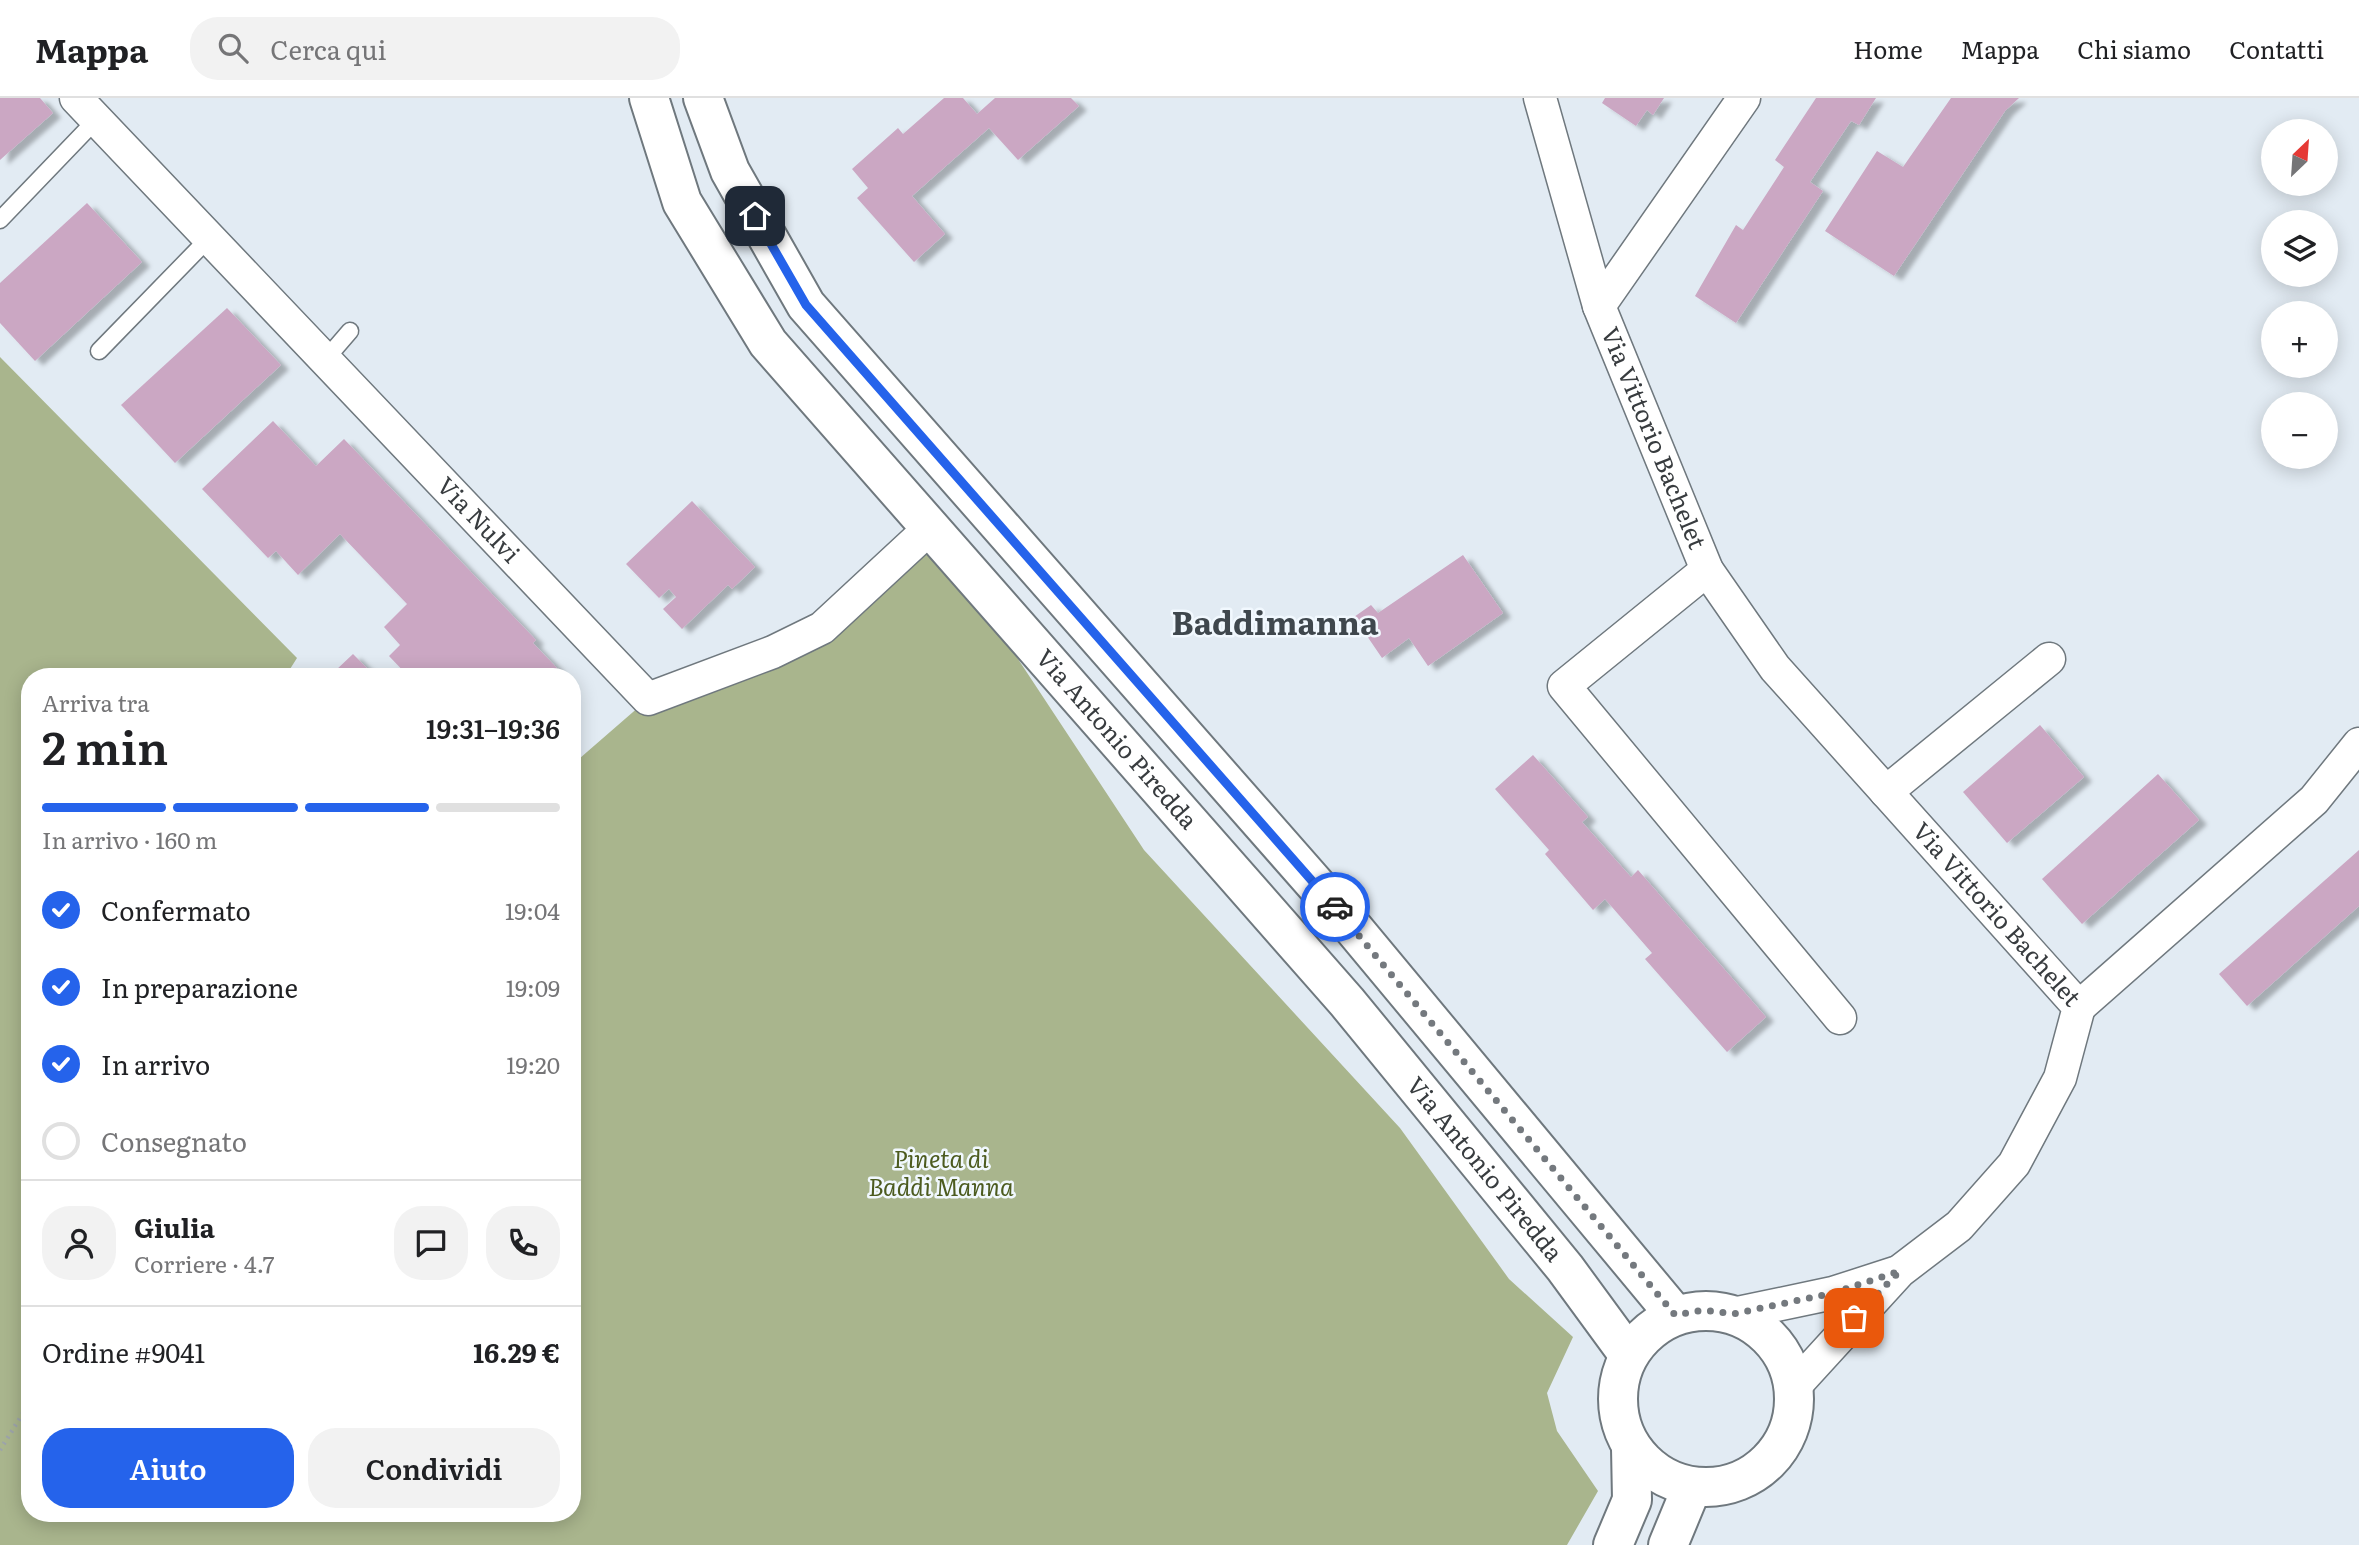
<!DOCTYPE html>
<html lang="it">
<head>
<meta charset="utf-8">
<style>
  :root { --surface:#fff; --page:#f2f2f2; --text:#202124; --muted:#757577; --line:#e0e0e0; --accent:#2563eb }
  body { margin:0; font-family:Literata,serif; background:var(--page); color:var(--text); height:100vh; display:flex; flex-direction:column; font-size:26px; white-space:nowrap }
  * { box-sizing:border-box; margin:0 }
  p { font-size:23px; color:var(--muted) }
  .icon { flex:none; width:38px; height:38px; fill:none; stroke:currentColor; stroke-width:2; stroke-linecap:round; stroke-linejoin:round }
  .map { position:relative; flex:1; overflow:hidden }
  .details { position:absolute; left:21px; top:570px; width:560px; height:854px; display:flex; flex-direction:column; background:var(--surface); border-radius:28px; box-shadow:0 4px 18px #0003 }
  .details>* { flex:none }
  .needle { width:46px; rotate:25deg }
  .buttons { position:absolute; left:2261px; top:21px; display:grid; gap:14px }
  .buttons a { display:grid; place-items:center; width:77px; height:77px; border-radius:50%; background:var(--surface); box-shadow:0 4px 18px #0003; font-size:35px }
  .pin { position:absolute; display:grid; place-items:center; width:60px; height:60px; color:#fff; margin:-30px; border-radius:14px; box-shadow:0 4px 10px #0006 }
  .courier { position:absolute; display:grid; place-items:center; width:70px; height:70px; margin:-35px; border:5px solid #2563eb; border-radius:50%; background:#fff; color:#222; box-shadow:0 2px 9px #0007 }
  .headline em { font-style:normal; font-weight:600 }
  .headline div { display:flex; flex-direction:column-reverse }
  .headline { display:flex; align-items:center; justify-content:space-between; height:119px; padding:0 21px }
  h1 { font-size:46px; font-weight:600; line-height:52px }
  .bar { display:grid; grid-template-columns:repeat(4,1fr); gap:10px 7px; align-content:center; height:84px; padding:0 21px }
  .bar i { height:9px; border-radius:5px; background:var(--line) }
  .bar .active { background:var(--accent) }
  .bar p { grid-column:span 4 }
  .line { display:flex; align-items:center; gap:18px; padding:0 21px; border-top:2px solid var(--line) }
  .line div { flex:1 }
  .round { display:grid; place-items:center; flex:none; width:74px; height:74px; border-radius:28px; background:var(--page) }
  ol { padding:0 21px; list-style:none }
  li { display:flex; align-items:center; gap:21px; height:77px }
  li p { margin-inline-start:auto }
  li .icon { padding:7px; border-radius:50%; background:var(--accent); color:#fff; stroke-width:4 }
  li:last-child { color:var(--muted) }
  li i { width:38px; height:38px; border:4px solid var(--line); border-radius:50% }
  .primary-button { display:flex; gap:14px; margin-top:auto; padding:14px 21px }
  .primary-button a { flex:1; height:80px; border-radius:28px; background:var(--accent); color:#fff; font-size:28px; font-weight:600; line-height:80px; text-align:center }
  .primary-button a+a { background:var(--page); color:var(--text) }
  header { display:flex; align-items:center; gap:42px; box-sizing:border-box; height:98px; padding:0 35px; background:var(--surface); border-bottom:2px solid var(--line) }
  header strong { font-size:33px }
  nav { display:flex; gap:38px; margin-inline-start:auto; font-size:24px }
  .search { width:490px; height:63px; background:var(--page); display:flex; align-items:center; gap:18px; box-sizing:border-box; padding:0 24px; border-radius:28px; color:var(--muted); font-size:26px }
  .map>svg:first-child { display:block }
  .forest { fill:#a9b58d }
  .building { fill:#cba7c3; filter:url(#shadow) }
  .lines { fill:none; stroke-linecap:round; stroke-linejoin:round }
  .lane-casing { stroke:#6f787e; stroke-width:19 }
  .street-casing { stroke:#6f787e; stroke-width:35 }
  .secondary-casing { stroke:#6f787e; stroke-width:42 }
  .path { stroke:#9da4aa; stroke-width:4.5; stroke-dasharray:2 5; stroke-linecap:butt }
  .lane { stroke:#fff; stroke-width:16 }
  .street { stroke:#fff; stroke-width:32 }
  .secondary { stroke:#fff; stroke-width:38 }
  .done { stroke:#74797e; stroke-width:7; stroke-dasharray:0 12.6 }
  .route { stroke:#2563eb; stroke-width:9 }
  .labels { text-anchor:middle; stroke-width:5; stroke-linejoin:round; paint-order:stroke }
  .street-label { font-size:24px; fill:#383c3f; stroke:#f1f8fe }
  .park-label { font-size:24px; font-style:italic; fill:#4c5b1f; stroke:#f1f8fe }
  .district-label { font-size:32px; font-weight:bold; fill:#3f474d; stroke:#f1f8fe }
</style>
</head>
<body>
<header>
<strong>Mappa</strong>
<div class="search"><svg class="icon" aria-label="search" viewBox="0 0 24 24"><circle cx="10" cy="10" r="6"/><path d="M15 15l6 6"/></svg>Cerca qui</div>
<nav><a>Home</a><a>Mappa</a><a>Chi siamo</a><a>Contatti</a></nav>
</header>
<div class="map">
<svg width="2359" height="1447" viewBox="0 0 2359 1447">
  <defs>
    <filter id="shadow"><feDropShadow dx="8" dy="4.5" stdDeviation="2" flood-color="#0004"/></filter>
  </defs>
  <rect width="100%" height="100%" fill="#e2ebf3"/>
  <polygon class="forest" points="0,259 297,560 285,579 30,579 30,1416 572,1416 572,667 648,601 773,554 931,429 1144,752 1400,1030 1509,1181 1573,1239 1547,1295 1557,1333 1598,1393 1567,1447 0,1447"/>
  <g class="building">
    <polygon points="0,0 40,0 53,15 0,62"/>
    <polygon points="944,0 963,0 977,16 995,0 1071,0 1079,8 1018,62 989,30 912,98 945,136 914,164 857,100 868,90 852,71 898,30 903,36"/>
    <polygon points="1605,0 1664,0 1653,17 1647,12 1636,28 1602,5"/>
    <polygon points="1816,0 1876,0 1859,27 1851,23 1810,84 1823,93 1736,225 1695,198 1736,127 1743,132 1784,69 1775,62"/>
    <polygon points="1951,0 2019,0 2005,13 1894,178 1825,133 1877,53 1903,69"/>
    <polygon points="87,105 142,164 35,263 0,225 0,185"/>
    <polygon points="227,210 281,267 175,365 121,307"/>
    <polygon points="273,323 316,368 344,341 536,542 533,545 557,570 547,579 409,579 389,558 400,547 384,529 407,506 340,436 298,477 276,453 268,460 202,391"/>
    <polygon points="692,403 755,469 732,491 728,487 682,531 663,511 676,499 669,491 659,500 626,466"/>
    <polygon points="1463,457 1503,515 1428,568 1409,540 1382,560 1354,519 1371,507 1378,515"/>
    <polygon points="353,556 370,573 373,570 381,579 341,579 335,573"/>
    <polygon points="2040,627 2084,679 2007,745 1963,694"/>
    <polygon points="1533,657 1588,719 1582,724 1631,779 1638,772 1766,919 1727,954 1645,861 1652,855 1605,801 1593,812 1545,756 1549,752 1495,691"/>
    <polygon points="2158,676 2199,722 2082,826 2042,781"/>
    <polygon points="2359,752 2359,808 2247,908 2219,876"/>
  </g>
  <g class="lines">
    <g class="lane-casing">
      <g id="lane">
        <polyline points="0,122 96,22"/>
        <polyline points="99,253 209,140"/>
        <polyline points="325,262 350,233"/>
      </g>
    </g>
    <g class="street-casing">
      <g id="street">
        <path id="s1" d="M76,0L648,601L773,554L822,530L931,429"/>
        <path id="s2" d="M1540,0L1599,208L1707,472L1775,570L2079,909L2060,980L2014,1066L1959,1128L1900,1173L1794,1289"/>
        <polyline points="1599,208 1744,0"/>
        <polyline points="1707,472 1564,588 1840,920"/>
        <polyline points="1886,694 2049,561"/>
        <polyline points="2079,909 2314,702 2359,646"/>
        <polyline points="1733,1216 1833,1195 1895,1175"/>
      </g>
    </g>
    <g class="secondary-casing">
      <g id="secondary">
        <path id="s3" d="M649,0L682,104L768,245L1347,904L1565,1170L1628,1256"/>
        <polyline points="703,0 730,73 806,207 1344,819 1675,1217"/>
        <circle cx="1706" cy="1301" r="88"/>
        <polyline points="1613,1447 1632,1402 1631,1350"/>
        <polyline points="1668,1447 1692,1389"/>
      </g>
    </g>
    <polyline class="path" points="0,1352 30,1304"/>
    <use href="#lane" class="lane"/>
    <use href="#street" class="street"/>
    <use href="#secondary" class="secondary"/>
  </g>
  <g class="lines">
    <polyline class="done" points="1335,809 1675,1217 1704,1212 1733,1216 1833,1195 1900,1173 1854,1220"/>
    <polyline class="route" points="755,118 806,207 1335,809"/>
  </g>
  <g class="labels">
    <g class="street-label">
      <text dy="8" stroke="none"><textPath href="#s2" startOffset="359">Via Vittorio Bachelet</textPath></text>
      <text dy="8" stroke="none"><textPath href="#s1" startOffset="583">Via Nulvi</textPath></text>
      <text dy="8" stroke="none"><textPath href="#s3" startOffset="802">Via Antonio Piredda</textPath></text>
      <text dy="8" stroke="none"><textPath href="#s2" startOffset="952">Via Vittorio Bachelet</textPath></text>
      <text dy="8" stroke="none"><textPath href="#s3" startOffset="1368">Via Antonio Piredda</textPath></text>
    </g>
    <g class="park-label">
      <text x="941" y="1070">Pineta di<tspan x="941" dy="28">Baddi Manna</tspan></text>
    </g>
    <g class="district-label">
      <text x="1275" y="537">Baddimanna</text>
    </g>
  </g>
</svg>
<div class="buttons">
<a><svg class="needle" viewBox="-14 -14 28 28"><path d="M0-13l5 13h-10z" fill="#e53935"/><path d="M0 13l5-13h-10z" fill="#757577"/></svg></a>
<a><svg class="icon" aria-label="layers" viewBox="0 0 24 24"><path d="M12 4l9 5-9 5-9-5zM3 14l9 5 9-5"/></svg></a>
<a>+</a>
<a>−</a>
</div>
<div class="pin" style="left:1854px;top:1220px;background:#ea580c"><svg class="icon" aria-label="bag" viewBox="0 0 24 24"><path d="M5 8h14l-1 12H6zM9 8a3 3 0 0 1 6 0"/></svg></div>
<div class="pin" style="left:755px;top:118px;background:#1f2937"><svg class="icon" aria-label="home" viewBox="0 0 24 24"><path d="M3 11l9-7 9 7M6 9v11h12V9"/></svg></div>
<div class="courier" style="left:1335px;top:809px"><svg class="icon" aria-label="car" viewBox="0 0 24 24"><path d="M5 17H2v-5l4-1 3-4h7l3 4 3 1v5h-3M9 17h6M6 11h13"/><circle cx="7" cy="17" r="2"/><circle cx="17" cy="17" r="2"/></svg></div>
<section class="details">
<div class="headline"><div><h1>2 min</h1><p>Arriva tra</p></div><em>19:31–19:36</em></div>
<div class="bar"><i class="active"></i><i class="active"></i><i class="active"></i><i></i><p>In arrivo · 160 m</p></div>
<ol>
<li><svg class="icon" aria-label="check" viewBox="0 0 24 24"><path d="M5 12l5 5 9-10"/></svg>Confermato<p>19:04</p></li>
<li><svg class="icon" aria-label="check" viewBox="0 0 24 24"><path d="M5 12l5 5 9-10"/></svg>In preparazione<p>19:09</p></li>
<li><svg class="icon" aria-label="check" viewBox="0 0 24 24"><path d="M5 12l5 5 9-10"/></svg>In arrivo<p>19:20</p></li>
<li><i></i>Consegnato</li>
</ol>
<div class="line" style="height:126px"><a class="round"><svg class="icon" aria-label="person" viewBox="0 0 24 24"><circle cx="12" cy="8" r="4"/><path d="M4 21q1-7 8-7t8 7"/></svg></a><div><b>Giulia</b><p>Corriere · 4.7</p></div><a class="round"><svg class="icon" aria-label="chat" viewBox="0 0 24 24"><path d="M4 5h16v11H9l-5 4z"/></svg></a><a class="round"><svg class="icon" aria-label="phone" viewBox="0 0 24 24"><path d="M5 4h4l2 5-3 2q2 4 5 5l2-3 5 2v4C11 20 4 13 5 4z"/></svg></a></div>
<div class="line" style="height:91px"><div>Ordine #9041</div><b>16.29 €</b></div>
<div class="primary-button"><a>Aiuto</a><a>Condividi</a></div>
</section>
</div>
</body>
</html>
